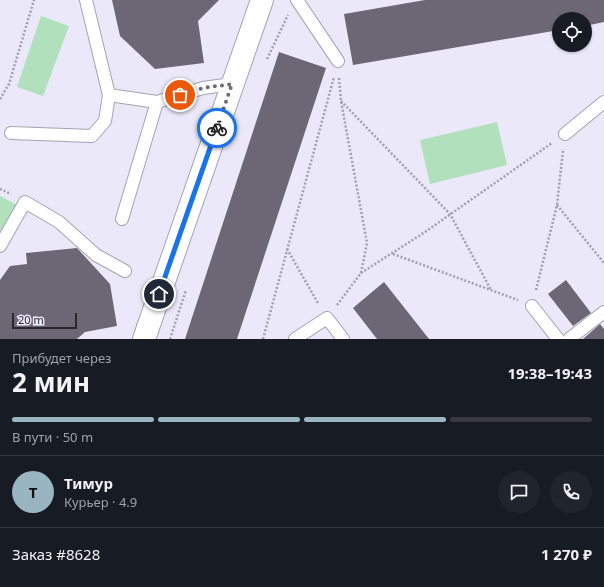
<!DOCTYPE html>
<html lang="ru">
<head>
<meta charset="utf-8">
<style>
  :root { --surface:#171b24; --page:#20242c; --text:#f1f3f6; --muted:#9ea1a6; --line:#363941; --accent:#9ab5c2 }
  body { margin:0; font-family:"Noto Sans",sans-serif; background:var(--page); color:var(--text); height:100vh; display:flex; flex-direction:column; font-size:15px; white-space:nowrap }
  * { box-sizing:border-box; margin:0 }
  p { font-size:13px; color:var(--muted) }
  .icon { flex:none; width:22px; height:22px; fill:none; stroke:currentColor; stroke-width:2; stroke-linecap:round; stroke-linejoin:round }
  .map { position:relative; height:339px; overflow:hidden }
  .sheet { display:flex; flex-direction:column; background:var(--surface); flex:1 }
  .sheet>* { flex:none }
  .fabs { position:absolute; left:552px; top:12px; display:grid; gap:8px }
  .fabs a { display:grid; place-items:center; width:40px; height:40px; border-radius:50%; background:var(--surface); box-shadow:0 1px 3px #0004; font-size:20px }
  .scale { position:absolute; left:12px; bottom:10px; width:65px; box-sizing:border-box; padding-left:4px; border:2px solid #28272d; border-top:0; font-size:11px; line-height:14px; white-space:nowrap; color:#28272d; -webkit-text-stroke:3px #ebe8f9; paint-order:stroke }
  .pin { position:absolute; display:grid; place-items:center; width:34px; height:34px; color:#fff; margin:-17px; border:2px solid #fff; border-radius:50%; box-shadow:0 1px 4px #0007 }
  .courier { position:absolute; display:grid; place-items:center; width:40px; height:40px; margin:-20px; border:3px solid #1a73e8; border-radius:50%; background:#fff; color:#222; box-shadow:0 1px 5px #0007 }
  .overview em { font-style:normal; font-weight:700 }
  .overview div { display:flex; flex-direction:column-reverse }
  .overview { display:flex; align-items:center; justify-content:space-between; height:68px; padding:0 12px }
  h1 { font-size:26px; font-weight:700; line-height:30px }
  .bar { display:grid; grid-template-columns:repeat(4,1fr); gap:6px 4px; align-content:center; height:48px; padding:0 12px }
  .bar i { height:5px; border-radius:3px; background:var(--line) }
  .bar .current { background:var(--accent) }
  .bar p { grid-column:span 4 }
  .line { display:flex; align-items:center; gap:10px; padding:0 12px; border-top:1px solid var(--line) }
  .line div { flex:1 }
  .round { display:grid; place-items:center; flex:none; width:42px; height:42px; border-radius:21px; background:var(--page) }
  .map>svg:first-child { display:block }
  .green { fill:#b1e0bc }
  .building { fill:#6d6674 }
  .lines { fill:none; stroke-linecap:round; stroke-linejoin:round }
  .service-casing { stroke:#a5a2b3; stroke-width:14 }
  .minor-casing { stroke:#a5a2b3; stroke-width:24 }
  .path { stroke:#a19fab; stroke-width:2.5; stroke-dasharray:2 2; stroke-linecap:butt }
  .service { stroke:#fff; stroke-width:12 }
  .minor { stroke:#fff; stroke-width:22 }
  .done { stroke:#6c6b74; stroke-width:4; stroke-dasharray:0 7.2 }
  .route { stroke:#1a73e8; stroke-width:5 }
</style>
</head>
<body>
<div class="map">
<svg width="604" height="339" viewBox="0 0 604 339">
  <rect width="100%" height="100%" fill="#ebe8f9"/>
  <g class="green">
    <polygon points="41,16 69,26 43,96 17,87"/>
    <polygon points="497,122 507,165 430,184 420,140"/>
    <polygon points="0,196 19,206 0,231"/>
  </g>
  <g class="building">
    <polygon points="112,0 219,0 198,21 204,63 155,69 120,36"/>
    <polygon points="425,0 604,0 604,22 585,26 585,19 559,19 559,30 353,65 344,14"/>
    <polygon points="279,52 326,68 237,339 185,339"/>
    <polygon points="77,248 110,284 117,326 85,332 77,339 0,339 0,280 10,266 27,264 26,253"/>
    <polygon points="566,280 591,313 573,326 548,294"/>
    <polygon points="384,282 429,339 377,339 353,308"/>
    <polygon points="600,324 604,329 604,339 583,339"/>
  </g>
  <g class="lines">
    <g class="service-casing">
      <g id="service">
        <polyline points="297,0 338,61"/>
        <polyline points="109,95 157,102"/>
        <polyline points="11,133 92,136 105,121 109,95 86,0"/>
        <polyline points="565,134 604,102"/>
        <polyline points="122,219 157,102 203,88 232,84"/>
        <polyline points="0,246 25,202 59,222 96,255 125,271"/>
        <polyline points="532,306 558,339"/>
        <polyline points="295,339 327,318 343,339"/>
        <polyline points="569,339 604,312"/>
      </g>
    </g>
    <g class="minor-casing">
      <polyline id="minor" points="144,339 262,0"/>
    </g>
    <g class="path">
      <polyline points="267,59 288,15"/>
      <polyline points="339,78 341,101 367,243 361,273"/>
      <polyline points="0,99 9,84 34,0"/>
      <polyline points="341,101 450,214 491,290"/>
      <polyline points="0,189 11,194"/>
      <polyline points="557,205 604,263"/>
      <polyline points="287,249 318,303"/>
      <polyline points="393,254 518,300"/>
      <polyline points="536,290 557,205 563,150"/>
      <polyline points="337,305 361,273 425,232 552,143"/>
      <polyline points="170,339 186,290"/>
      <polyline points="263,339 334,77"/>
    </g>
    <use href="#service" class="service"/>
    <use href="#minor" class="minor"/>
  </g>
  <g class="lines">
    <polyline class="done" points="180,95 203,88 232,84 217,128"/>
    <polyline class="route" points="159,294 217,128"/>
  </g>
</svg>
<div class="fabs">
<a><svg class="icon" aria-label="locate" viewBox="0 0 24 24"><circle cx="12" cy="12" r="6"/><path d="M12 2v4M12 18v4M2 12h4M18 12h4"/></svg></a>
</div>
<div class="scale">20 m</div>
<div class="pin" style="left:180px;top:95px;background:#ea580c"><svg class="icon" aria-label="bag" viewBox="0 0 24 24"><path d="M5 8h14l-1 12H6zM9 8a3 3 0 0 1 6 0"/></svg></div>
<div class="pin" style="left:159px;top:294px;background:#1f2937"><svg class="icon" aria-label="home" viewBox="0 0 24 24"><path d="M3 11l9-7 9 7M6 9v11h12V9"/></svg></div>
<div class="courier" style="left:217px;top:128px"><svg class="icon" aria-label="bike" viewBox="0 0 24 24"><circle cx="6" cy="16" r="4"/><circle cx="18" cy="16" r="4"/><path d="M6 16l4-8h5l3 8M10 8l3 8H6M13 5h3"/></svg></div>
</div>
<section class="sheet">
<div class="overview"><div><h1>2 мин</h1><p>Прибудет через</p></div><em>19:38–19:43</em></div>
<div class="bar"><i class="current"></i><i class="current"></i><i class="current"></i><i></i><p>В пути · 50 m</p></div>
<div class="line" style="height:72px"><b class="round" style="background:var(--accent);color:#111">Т</b><div><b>Тимур</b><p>Курьер · 4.9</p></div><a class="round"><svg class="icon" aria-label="chat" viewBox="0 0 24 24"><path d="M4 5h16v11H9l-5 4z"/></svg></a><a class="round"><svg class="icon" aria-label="phone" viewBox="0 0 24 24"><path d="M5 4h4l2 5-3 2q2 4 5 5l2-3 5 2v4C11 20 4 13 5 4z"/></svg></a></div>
<div class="line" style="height:52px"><div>Заказ #8628</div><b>1 270 ₽</b></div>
</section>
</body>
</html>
